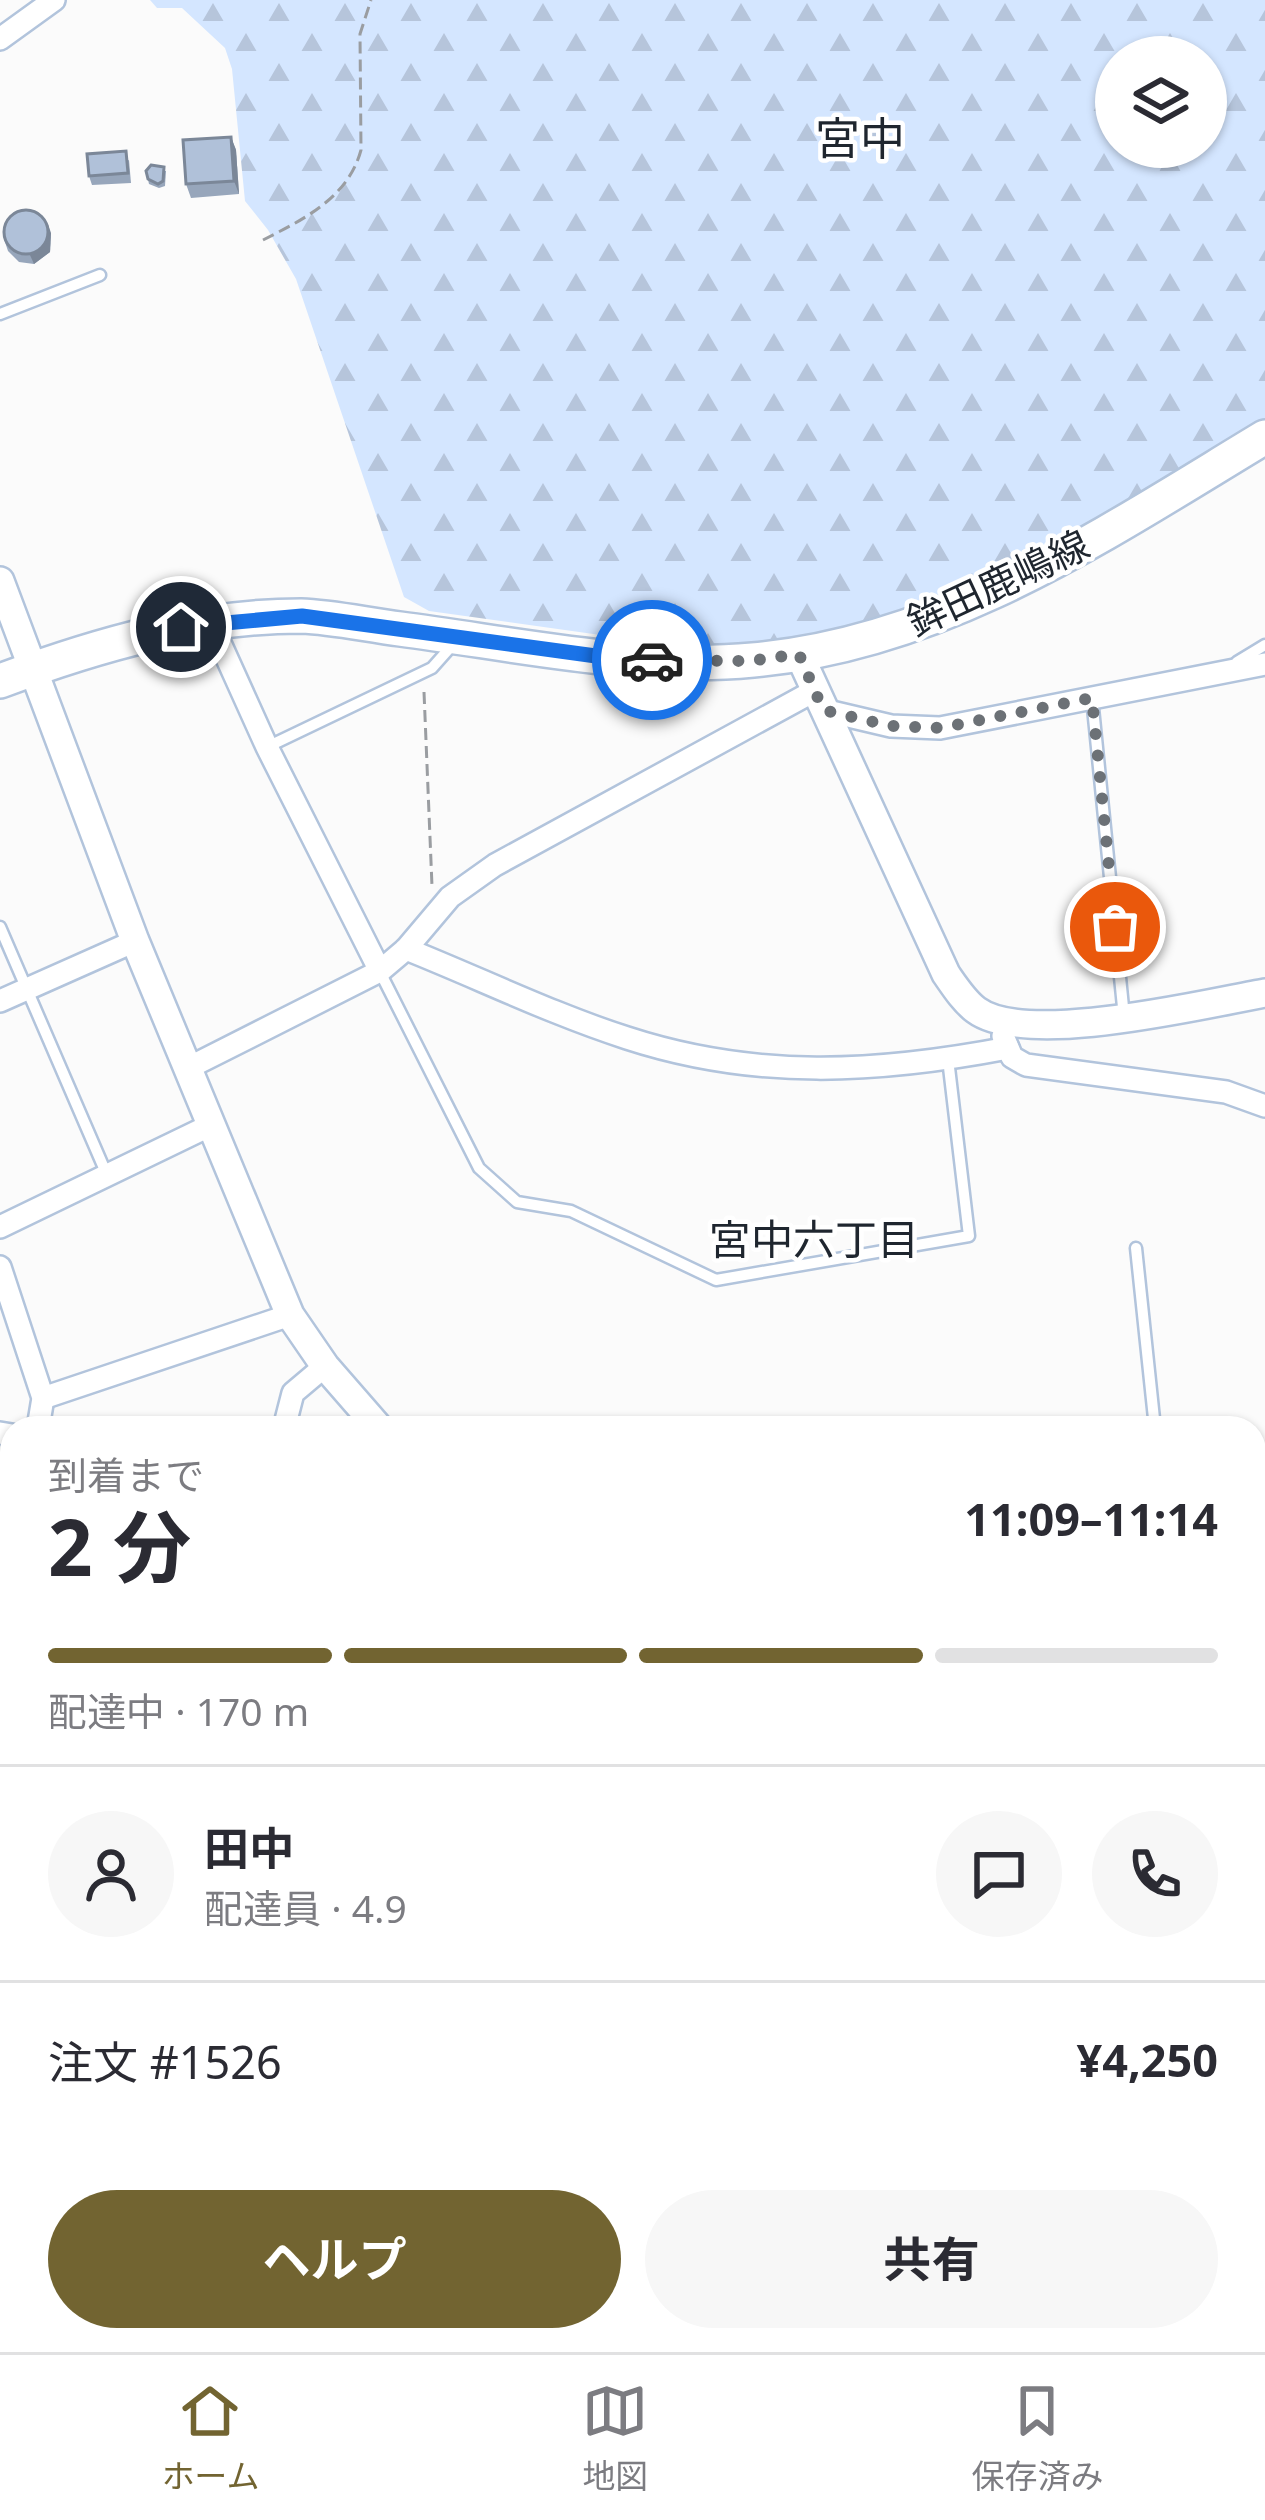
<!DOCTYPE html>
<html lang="ja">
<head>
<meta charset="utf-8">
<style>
  :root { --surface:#fff; --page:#f7f7f7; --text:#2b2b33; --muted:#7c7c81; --line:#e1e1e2; --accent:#726431 }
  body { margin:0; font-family:"Noto Sans","Noto Sans JP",sans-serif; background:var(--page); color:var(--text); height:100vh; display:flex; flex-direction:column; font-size:45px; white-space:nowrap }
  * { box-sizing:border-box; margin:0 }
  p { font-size:39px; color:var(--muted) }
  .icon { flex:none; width:66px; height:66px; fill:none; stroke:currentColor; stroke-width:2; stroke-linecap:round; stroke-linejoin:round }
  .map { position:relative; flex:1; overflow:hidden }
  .drawer { position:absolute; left:0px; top:1416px; width:1266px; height:936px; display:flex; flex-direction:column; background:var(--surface); border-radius:36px 36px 0 0; box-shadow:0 3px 9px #0004 }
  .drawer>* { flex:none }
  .controls { position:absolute; left:1095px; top:36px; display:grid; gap:24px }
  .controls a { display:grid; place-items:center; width:132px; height:132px; border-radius:50%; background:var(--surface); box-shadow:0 3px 9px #0004; font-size:60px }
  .pin { position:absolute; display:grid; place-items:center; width:102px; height:102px; color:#fff; margin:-51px; border:6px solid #fff; border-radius:50%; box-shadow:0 3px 12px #0007 }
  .courier { position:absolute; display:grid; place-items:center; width:120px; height:120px; margin:-60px; border:9px solid #1a73e8; border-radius:50%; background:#fff; color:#222; box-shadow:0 3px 15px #0007 }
  .head em { font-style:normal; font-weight:700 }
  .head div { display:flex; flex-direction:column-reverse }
  .head { display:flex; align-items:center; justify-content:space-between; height:204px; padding:0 48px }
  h1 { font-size:78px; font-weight:700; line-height:90px }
  .bar { display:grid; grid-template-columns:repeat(4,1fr); gap:18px 12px; align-content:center; height:144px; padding:0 48px }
  .bar i { height:15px; border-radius:9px; background:var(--line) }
  .bar .current { background:var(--accent) }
  .bar p { grid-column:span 4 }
  .line { display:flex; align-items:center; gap:30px; padding:0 48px; border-top:3px solid var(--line) }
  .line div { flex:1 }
  .round { display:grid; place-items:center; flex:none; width:126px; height:126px; border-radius:63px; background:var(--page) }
  .cta { display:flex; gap:24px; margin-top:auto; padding:24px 48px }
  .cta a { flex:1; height:138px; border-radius:72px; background:var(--accent); color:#fff; font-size:48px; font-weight:700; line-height:138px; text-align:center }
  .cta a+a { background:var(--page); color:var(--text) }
  .tabs { display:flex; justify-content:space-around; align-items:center; height:168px; border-top:3px solid var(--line); background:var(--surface); font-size:33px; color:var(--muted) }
  .tabs a { display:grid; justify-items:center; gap:6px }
  .tabs .current { color:var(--accent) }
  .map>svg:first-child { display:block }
  .forest { fill:url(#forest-firs); fill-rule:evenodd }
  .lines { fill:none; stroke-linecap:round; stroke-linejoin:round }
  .service-casing { stroke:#b2c4dc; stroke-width:15 }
  .minor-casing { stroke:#b2c4dc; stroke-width:26 }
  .tertiary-casing { stroke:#b2c4dc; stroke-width:32 }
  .secondary-casing { stroke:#b2c4dc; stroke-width:38 }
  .path { stroke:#9a9da1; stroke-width:3; stroke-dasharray:12 6; stroke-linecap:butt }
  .service { stroke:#fff; stroke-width:10 }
  .minor { stroke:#fff; stroke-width:21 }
  .tertiary { stroke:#fff; stroke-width:27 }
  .secondary { stroke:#fff; stroke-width:33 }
  .wall { fill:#97a6bb }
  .shaded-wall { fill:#7b8798 }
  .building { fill:#b0c1d9; stroke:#7b8798; stroke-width:3 }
  .done { stroke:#6c7176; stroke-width:12; stroke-dasharray:0 21.6 }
  .route { stroke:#1a73e8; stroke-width:15 }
  .labels { text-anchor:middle; stroke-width:9; stroke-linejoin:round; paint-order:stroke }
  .street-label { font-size:39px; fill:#1f262f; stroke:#fff }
  .neighbourhood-label { font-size:42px; fill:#1f262f; stroke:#fff }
  .quarter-label { font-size:45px; fill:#1f262f; stroke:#fff }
</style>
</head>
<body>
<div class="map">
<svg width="1265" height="2352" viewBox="0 0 1265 2352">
  <defs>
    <pattern id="forest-firs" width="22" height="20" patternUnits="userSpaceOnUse" patternTransform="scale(3)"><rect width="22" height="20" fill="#d4e6ff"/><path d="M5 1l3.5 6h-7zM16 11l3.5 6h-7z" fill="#b6c5db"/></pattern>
  </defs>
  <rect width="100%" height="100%" fill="#fbfbfb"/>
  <g class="forest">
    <path d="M150,0H1265V422L1047,556L920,614L768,644L700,649L429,611L404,597L296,279L268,230L245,201L232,69L225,48L182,8H157ZM1116,57H1206V147H1116Z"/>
    <polygon points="12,1929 12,2124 0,2131 0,1934"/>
    <polygon points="679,2340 795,2340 791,2352 672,2352"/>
  </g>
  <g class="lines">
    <g class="service-casing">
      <g id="service">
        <polyline points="0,314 100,275"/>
        <polyline points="1237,662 1265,645"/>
        <polyline points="1092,698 1124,1017"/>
        <polyline points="267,747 432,668 456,641"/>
        <polyline points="0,927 107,1175"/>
        <polyline points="380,972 479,1168 517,1202 571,1211 716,1280 969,1236 948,1059"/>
        <polyline points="1136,1248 1155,1428"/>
        <polyline points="669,1424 673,1428"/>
        <polyline points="1254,1607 1265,1607"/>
        <polyline points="1254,2314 1265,2317"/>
        <polyline points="280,2352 297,2340"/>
      </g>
    </g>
    <g class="minor-casing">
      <g id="minor">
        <polyline points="0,39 54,0"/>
        <polyline points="211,623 267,747 380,971 406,949 450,897 495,865 814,691"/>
        <polyline points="823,710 891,726 940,728 1265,664"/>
        <path d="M406,949C479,978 552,1014 627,1038C756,1080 877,1073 1008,1048"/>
        <polyline points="0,1001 135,941"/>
        <polyline points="1003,1036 1012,1057 1026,1065 1226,1092 1265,1106"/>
        <polyline points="186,1069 380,971"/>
        <polyline points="0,1227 211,1125"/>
        <polyline points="0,1267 43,1398 38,1428"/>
        <polyline points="43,1398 290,1315"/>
        <polyline points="284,1428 293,1393 325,1366"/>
        <polyline points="0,1433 12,1435"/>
        <polyline points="0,1557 12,1559"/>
        <polyline points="0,1856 12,1859"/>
        <polyline points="0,2231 12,2226"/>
        <polyline points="344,2340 352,2352"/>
        <polyline points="563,2352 569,2340"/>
        <polyline points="1144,2352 1146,2340"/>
      </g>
    </g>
    <g class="tertiary-casing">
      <g id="tertiary">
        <polyline points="0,581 135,941 290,1315 325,1366 379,1428"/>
        <path d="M799,654L946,974C955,987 964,1001 976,1010C1026,1047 1204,1004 1265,993"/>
        <polyline points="0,1686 12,1688"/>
        <polyline points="1254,1776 1265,1769"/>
        <polyline points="1254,1922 1265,1928"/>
      </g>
    </g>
    <g class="secondary-casing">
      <path id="secondary" d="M0,681C97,645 196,616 301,616C333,617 367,625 400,629C516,644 636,671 753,660C945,643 1104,534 1265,437"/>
    </g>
    <g class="path">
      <path d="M263,240C304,219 348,198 361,150L360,34L371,0"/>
      <polyline points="424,692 432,886"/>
    </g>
    <use href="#service" class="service"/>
    <use href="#minor" class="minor"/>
    <use href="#tertiary" class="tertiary"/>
    <use href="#secondary" class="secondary"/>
  </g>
  <g class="wall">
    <polygon points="231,137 236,150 239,194 191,198 186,184"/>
    <polygon points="129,160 131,183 92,185 89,176"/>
    <polygon points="146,171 166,171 165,186 159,188 149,184"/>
    <polygon points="51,233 50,252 34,264 19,262 8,251 5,242"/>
    <polygon points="0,1563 12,1565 12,1640 0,1638"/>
    <polygon points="12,1706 12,1742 5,1741 1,1732"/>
    <polygon points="1265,1957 1265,2050 1254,2046 1254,1971"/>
  </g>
  <g class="shaded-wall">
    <polygon points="231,137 236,150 239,194 234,181"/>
    <polygon points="48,224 51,233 50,252 34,264 30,255"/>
    <polygon points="1265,1626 1265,1641 1255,1659 1254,1646"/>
    <polygon points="1265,1740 1265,1757 1254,1764 1254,1747"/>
  </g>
  <g class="building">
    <polygon points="231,137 234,181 186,184 183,140"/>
    <polygon points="126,151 128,173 89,176 87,154"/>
    <polygon points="151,165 164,167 163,181 158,184 148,179 146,171"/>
    <circle cx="26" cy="232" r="22"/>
    <polygon points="0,1563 12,1565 12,1628 0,1625"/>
    <polygon points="1254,1619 1265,1625 1254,1646"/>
    <polygon points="1256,1672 1265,1678 1265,1740 1254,1747 1254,1674"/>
    <polygon points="6,1705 12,1706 12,1733 1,1732"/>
    <polygon points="1265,1957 1265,2038 1254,2034 1254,1971"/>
  </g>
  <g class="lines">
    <polyline class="done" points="652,660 750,661 799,654 823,710 891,726 940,728 1092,698 1115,927"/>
    <polyline class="route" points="181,627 302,616 618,659 652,660"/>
  </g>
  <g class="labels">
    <g class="street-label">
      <text transform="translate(998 583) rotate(-25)" y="14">鉾田鹿嶋線</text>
    </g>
    <g class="neighbourhood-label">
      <text x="814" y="1255">宮中六丁目</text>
    </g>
    <g class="quarter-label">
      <text x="860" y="155">宮中</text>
    </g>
  </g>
</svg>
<div class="controls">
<a><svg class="icon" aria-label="layers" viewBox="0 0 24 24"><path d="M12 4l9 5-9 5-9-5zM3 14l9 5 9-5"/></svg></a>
</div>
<div class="pin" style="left:1115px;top:927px;background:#ea580c"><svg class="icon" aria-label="bag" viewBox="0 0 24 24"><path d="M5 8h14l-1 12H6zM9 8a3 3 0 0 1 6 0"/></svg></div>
<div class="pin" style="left:181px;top:627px;background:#1f2937"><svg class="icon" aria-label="home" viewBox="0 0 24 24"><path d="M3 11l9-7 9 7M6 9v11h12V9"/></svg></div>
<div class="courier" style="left:652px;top:660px"><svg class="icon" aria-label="car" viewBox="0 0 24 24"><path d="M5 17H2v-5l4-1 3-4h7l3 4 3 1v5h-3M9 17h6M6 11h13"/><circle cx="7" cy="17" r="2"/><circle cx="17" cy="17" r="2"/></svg></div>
<section class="drawer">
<div class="head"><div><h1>2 分</h1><p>到着まで</p></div><em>11:09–11:14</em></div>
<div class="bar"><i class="current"></i><i class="current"></i><i class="current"></i><i></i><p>配達中 · 170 m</p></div>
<div class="line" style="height:216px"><a class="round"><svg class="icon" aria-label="person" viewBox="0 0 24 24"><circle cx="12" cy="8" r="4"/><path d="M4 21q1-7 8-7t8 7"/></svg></a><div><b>田中</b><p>配達員 · 4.9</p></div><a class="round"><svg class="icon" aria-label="chat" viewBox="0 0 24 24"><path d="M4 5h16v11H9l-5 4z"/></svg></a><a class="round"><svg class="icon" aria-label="phone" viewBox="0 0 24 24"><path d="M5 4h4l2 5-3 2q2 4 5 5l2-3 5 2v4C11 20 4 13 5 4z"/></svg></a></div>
<div class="line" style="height:156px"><div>注文 #1526</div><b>¥4,250</b></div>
<div class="cta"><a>ヘルプ</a><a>共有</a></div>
</section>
</div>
<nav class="tabs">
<a class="current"><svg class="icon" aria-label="home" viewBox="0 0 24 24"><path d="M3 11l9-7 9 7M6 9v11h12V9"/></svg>ホーム</a>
<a><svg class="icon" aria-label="map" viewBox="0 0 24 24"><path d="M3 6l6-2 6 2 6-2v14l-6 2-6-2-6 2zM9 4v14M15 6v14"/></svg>地図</a>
<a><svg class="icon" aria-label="saved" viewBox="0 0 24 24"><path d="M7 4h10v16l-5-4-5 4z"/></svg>保存済み</a>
</nav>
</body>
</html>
